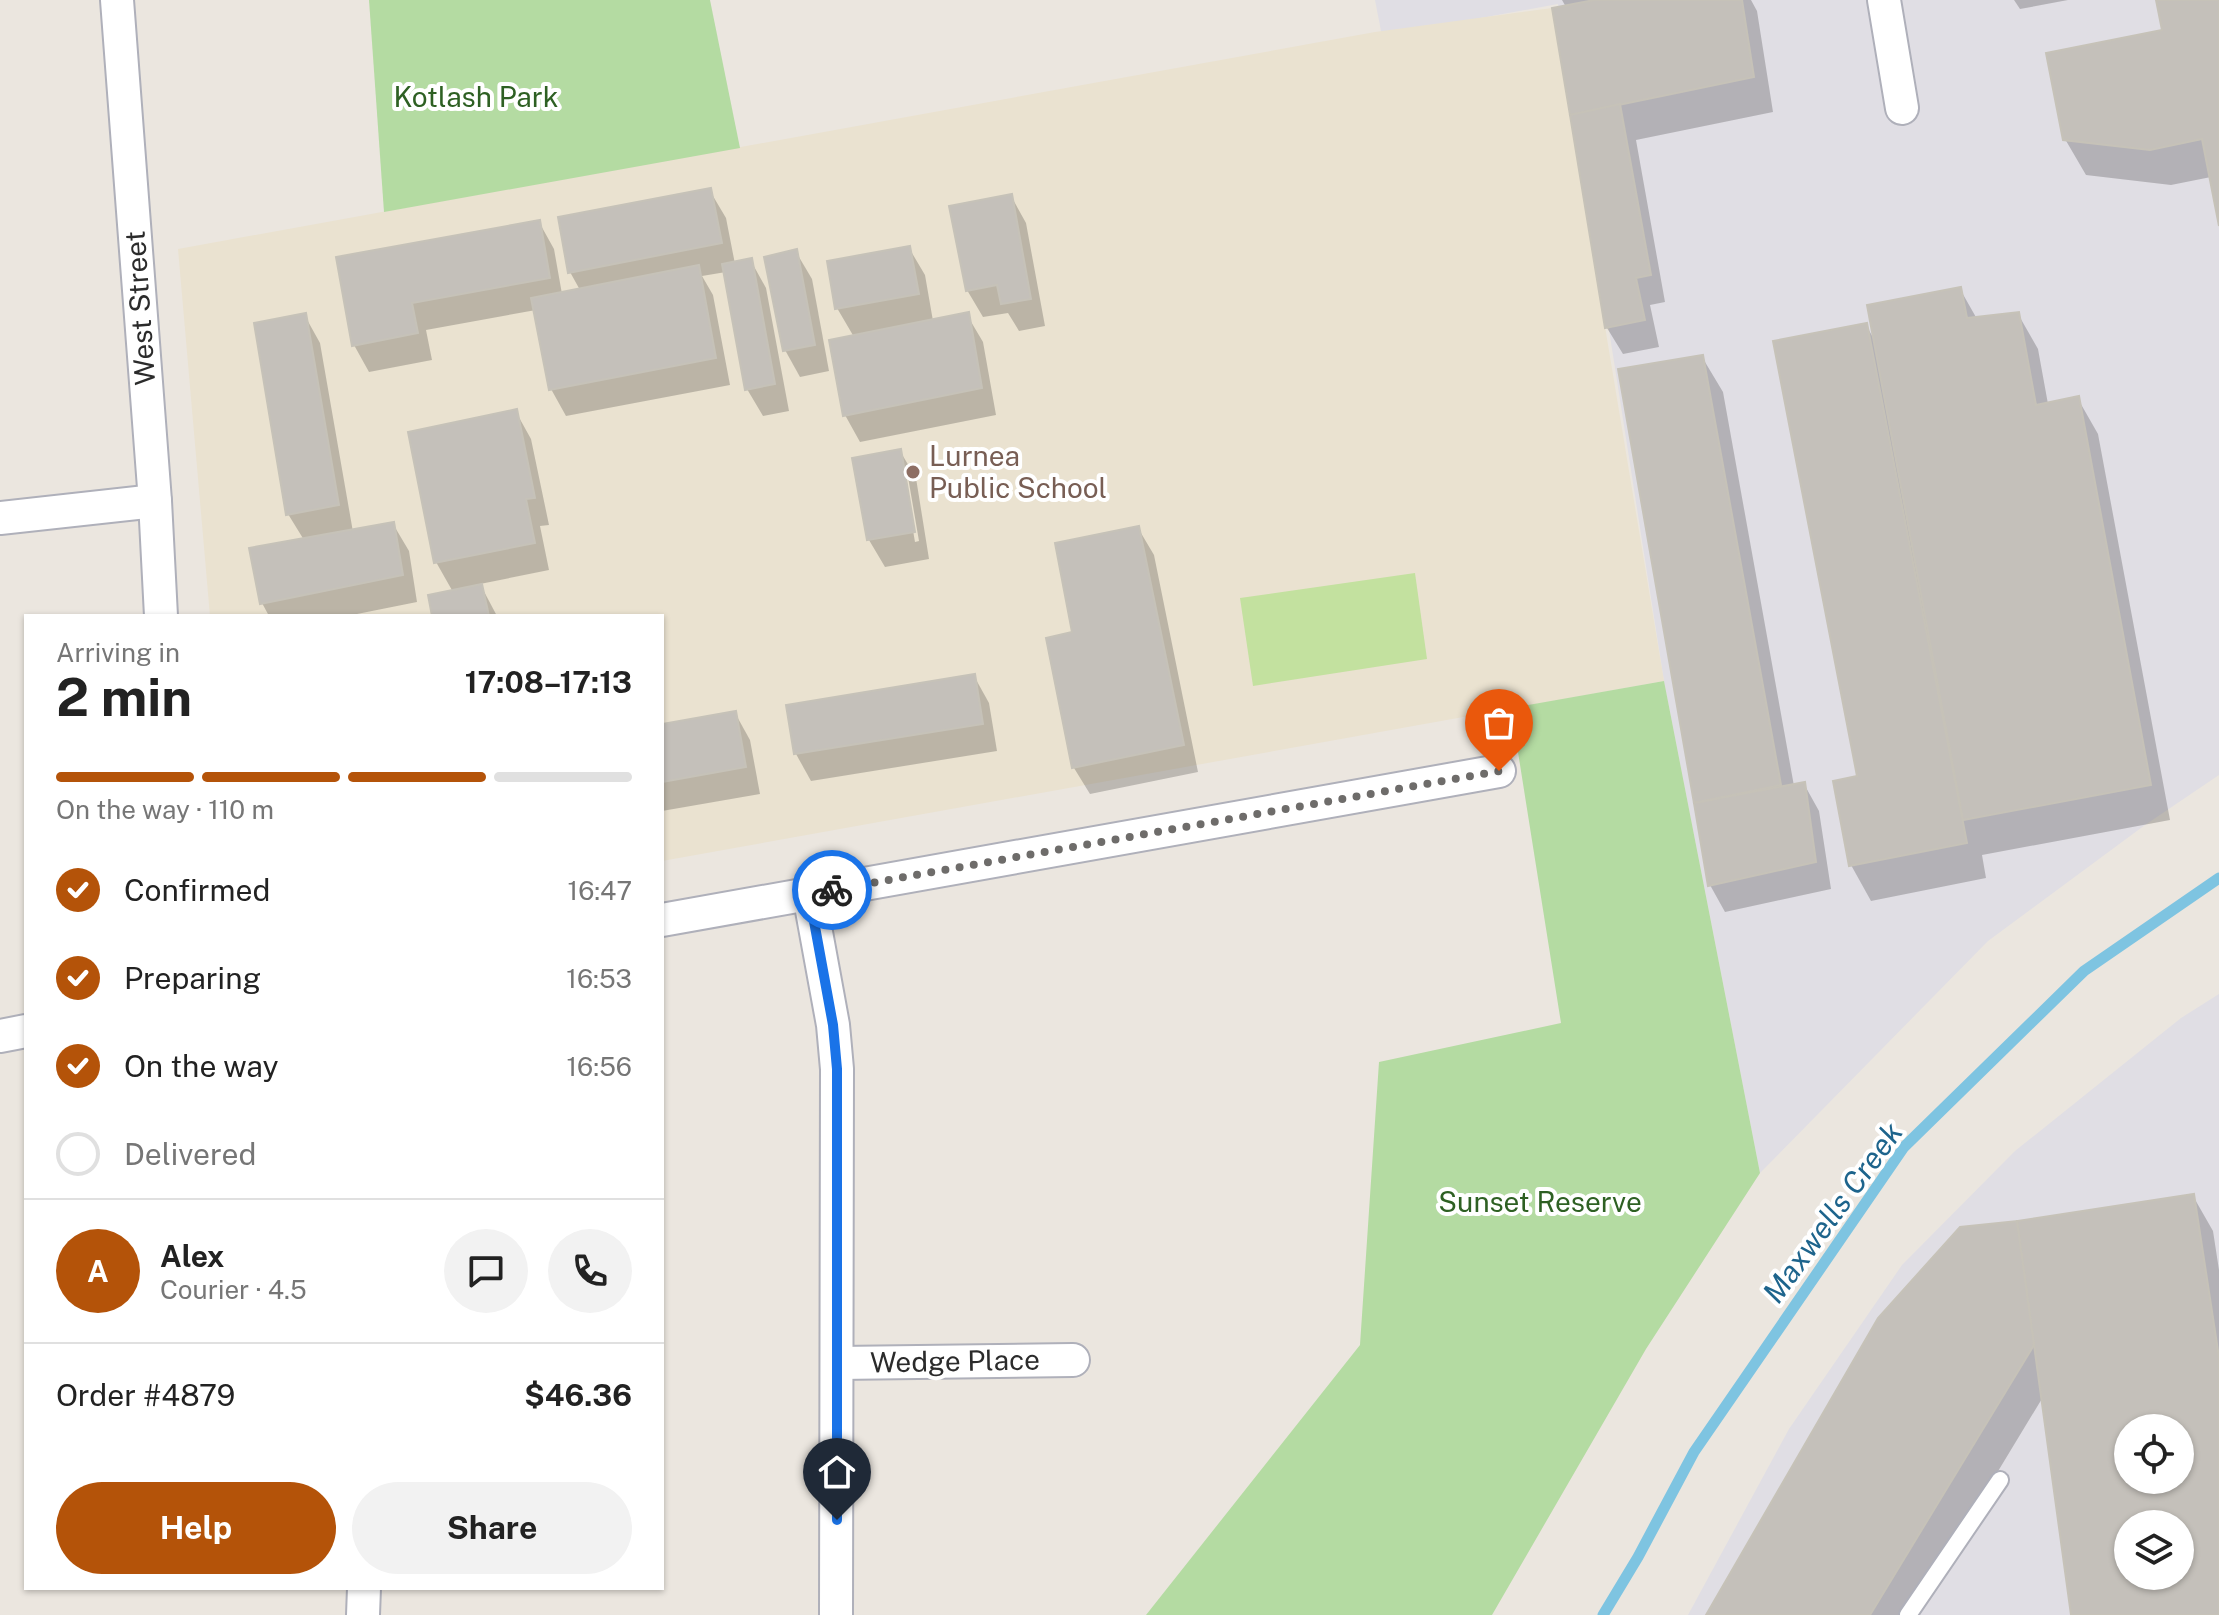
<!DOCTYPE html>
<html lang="en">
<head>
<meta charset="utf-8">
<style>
  :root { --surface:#fff; --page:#f2f2f2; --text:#222; --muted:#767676; --line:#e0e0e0; --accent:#b45309 }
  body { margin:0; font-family:"Public Sans",sans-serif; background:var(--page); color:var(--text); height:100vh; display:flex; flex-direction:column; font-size:30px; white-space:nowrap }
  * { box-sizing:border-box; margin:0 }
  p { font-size:26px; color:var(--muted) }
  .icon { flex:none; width:44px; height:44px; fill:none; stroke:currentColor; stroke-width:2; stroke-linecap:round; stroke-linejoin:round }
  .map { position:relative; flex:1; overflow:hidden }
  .side { position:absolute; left:24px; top:614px; width:640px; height:976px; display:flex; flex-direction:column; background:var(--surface); border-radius:0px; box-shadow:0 2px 6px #0004 }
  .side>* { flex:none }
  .tools { position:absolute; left:2114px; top:1414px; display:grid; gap:16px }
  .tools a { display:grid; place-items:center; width:80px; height:80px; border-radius:50%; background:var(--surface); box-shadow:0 2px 6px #0004; font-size:40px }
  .pin { position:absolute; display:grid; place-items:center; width:68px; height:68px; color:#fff; margin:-82px -34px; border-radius:50% 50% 50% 0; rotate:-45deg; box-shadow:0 0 8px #0007 }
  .pin .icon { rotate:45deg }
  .courier { position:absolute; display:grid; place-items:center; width:80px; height:80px; margin:-40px; border:6px solid #1a73e8; border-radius:50%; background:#fff; color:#222; box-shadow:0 2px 10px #0007 }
  .summary em { font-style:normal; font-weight:700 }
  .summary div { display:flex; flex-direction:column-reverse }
  .summary { display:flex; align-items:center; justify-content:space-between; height:136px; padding:0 32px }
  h1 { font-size:52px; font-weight:700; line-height:60px }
  .bar { display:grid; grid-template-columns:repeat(4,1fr); gap:12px 8px; align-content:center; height:96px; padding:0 32px }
  .bar i { height:10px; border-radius:6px; background:var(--line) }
  .bar .selected { background:var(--accent) }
  .bar p { grid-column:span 4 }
  .line { display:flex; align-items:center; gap:20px; padding:0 32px; border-top:2px solid var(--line) }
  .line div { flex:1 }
  .round { display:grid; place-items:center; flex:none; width:84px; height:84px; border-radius:42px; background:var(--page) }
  ol { padding:0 32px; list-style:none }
  li { display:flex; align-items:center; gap:24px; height:88px }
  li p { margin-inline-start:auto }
  li .icon { padding:8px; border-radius:50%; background:var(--accent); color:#fff; stroke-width:4 }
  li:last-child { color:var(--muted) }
  li i { width:44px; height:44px; border:4px solid var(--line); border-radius:50% }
  .button { display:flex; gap:16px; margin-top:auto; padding:16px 32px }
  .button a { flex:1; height:92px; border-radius:48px; background:var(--accent); color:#fff; font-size:32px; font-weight:700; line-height:92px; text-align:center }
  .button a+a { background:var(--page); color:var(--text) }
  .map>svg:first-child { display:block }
  .industrial { fill:#e0dee4; fill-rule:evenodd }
  .education { fill:#eae2d0 }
  .green { fill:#b4dba2 }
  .pitch { fill:#c3e19f }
  .shadow { fill:#0003; fill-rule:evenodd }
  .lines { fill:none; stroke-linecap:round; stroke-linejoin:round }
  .stream { stroke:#7ec4e1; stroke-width:11 }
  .building { fill:#c4c0ba; stroke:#c6c2b8; stroke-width:2; fill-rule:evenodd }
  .service-casing { stroke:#afb0ba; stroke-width:20 }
  .minor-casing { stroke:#afb0ba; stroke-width:36 }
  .service { stroke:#fff; stroke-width:16 }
  .minor { stroke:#fff; stroke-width:32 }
  .done { stroke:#6e6c6a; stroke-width:8; stroke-dasharray:0 14.4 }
  .route { stroke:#1a73e8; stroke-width:10 }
  .education-dot { fill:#8d6e63; stroke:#fff; stroke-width:3 }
  .labels { text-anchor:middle; stroke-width:8; stroke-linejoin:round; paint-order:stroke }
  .park-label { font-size:28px; fill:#2e6023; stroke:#fff }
  .street-label { font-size:28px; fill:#2b2b2b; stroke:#fff }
  .education-label { font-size:28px; fill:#785e54; stroke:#fff; text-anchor:start }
  .water-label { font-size:30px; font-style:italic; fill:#1d648c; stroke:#fff }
</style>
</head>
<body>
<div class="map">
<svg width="2219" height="1615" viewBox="0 0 2219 1615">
  <rect width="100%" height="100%" fill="#ebe6df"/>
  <g class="industrial">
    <polygon points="1375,0 2219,0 2219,775 2145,825 1988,941 1760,1173 1664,681 1558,4 1382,36"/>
    <path d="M2219,994V1615H1688L1789,1429L1902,1265L2015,1151L2181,1018ZM2128,1428H2180V1480H2128ZM2128,1524H2180V1576H2128Z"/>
  </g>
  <polygon class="education" points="1552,8 1664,681 662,861 662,616 210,616 178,249 1375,32"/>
  <g class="green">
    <polygon points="369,0 710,0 740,148 384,212"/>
    <polygon points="1664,681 1760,1173 1646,1349 1492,1615 1146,1615 1360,1345 1379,1062 1561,1023 1511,708"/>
  </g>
  <polygon class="pitch" points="1415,573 1427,659 1253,686 1240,598"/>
  <g class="shadow">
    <polygon points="1562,0 1751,0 1757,11 1773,112 1636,140 1665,302 1650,305 1659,347 1623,354 1607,328 1554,9 1566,7"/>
    <polygon points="2014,0 2068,0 2020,9"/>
    <polygon points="2158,0 2219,0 2219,215 2211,177 2171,185 2086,175 2065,139 2165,32"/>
    <polygon points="710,191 726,218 735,264 751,261 766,288 789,411 763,416 747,389 726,272 702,276 713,295 730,385 566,416 551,389 536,310 426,330 432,360 369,372 354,345 338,259 539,222 554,249 562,294 580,290 570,272"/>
    <polygon points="1011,196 1026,223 1045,326 1019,331 1008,313 983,317 967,290"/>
    <polygon points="909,248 925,275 933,321 967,315 983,342 996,415 860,442 845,415 854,337 837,308"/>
    <polygon points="796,252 812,279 829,371 800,377 785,350"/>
    <polygon points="1960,289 1977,319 2018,314 2038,349 2048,404 2078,399 2098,434 2170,820 1982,855 1986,878 1871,901 1851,865 1860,778 1866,325 1875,341"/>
    <polygon points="305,316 320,343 353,532 393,524 409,551 417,602 347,616 269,616 262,603 304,540 288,514"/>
    <polygon points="1702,357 1723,392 1794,786 1804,784 1819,811 1831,889 1725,912 1710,885 1621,371"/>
    <polygon points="516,412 531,439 549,525 540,526 549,570 480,584 497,616 434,616 453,592 436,562"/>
    <path d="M900,451L916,478L929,559L885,567L869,540L855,459ZM904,477H908L919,541L915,542Z"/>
    <polygon points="1138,528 1154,555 1198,772 1090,794 1074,768 1048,639 1075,633"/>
    <polygon points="974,676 989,703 997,751 811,781 796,754"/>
    <polygon points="735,713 750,740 760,794 662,811 662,726"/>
    <path d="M2193,1196L2213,1231L2219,1270V1615H2073L2043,1397L1911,1615H1709L2017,1223ZM2128,1428H2180V1480H2128ZM2128,1524H2180V1576H2128Z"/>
  </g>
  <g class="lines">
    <polyline class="stream" points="1603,1615 1638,1557 1694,1452 1904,1147 2084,971 2219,878"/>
  </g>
  <g class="building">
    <polygon points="1594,0 1742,0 1754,77 1570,115 1552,8"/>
    <polygon points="2156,0 2219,0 2219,226 2202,139 2150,150 2063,140 2046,53 2162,30"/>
    <polygon points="1620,104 1651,275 1636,278 1645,320 1605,328 1570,115"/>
    <polygon points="711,188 722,243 568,273 558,217"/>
    <polygon points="1012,194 1031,299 1001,304 997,285 966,291 949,206"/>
    <polygon points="540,220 550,278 412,303 418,333 352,346 336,257"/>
    <polygon points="910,246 919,294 835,309 827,261"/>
    <polygon points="797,249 815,345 783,351 764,257"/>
    <polygon points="752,258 775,384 745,390 722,264"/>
    <polygon points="699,265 716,358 549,390 531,298"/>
    <polygon points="1961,287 1967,318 2019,312 2036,405 2079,396 2151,785 1963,820 1867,305"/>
    <polygon points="969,312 982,388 843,416 829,340"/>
    <polygon points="306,313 339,505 286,515 254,323"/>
    <polygon points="1867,323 1967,843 1849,866 1833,781 1857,776 1773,341"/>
    <polygon points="1703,355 1781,785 1694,803 1618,369"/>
    <polygon points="517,409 535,498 526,499 535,543 434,563 408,432"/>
    <polygon points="901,449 915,532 867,540 852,458"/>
    <polygon points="394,522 403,575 260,604 249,548"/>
    <polygon points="1139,526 1184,745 1072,768 1046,638 1072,632 1055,543"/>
    <polygon points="482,584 489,616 432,616 428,595"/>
    <polygon points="975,674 983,724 794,754 786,705"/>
    <polygon points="736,711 746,767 662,782 662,724"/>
    <polygon points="1805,782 1816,862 1708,886 1694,803"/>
    <path d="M2194,1194L2219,1357V1615H2071L2017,1221ZM2128,1428H2180V1480H2128ZM2128,1524H2180V1576H2128Z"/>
    <polygon points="2017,1221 2034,1345 1870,1615 1706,1615 1878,1318 1960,1227"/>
  </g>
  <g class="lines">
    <g class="service-casing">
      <polyline id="service" points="1908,1615 2000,1480"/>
    </g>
    <g class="minor-casing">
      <g id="minor">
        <polyline points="117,0 155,501 161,616"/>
        <polyline points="1884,0 1902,108"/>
        <polyline points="0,518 155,501"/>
        <polyline points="809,894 833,1025 837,1069 836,1615"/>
        <polyline points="662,920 1499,771"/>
        <polyline points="0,1036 26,1031"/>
        <polyline points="838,1363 1073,1360"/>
        <polyline points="363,1615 364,1588"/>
      </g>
    </g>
    <use href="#service" class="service"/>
    <use href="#minor" class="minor"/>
  </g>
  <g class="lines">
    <polyline class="done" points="832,890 1499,771"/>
    <polyline class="route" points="832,890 809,894 833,1025 837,1069 837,1520"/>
  </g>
  <circle class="education-dot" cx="913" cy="472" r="8"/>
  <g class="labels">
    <g class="park-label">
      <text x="476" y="107">Kotlash Park</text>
      <text x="1540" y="1212">Sunset Reserve</text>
    </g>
    <g class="street-label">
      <text transform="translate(140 308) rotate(-94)" y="10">West Street</text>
      <text transform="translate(955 1361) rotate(-1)" y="10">Wedge Place</text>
    </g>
    <g class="education-label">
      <text x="929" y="466">Lurnea<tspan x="929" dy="32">Public School</tspan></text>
    </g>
    <g class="water-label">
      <text transform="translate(1833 1213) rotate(-54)" y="10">Maxwells Creek</text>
    </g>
  </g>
</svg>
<div class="tools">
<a><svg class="icon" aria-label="locate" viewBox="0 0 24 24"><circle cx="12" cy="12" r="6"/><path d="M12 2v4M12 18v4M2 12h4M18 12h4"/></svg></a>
<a><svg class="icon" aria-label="layers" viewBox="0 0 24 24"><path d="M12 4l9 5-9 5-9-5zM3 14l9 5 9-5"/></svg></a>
</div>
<div class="pin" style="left:1499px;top:771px;background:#ea580c"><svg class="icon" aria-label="bag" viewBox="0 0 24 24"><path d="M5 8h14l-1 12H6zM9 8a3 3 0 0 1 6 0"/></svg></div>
<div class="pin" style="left:837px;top:1520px;background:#1f2937"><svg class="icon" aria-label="home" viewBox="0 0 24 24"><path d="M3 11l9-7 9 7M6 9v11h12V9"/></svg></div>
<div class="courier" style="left:832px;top:890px"><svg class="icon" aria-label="bike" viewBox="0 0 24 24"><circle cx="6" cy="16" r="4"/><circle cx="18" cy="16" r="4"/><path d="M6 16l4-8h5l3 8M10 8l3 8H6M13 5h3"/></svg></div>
<section class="side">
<div class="summary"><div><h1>2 min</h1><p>Arriving in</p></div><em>17:08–17:13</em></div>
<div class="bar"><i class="selected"></i><i class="selected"></i><i class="selected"></i><i></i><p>On the way · 110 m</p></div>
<ol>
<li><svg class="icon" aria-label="check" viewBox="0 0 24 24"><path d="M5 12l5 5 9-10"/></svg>Confirmed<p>16:47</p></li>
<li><svg class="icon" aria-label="check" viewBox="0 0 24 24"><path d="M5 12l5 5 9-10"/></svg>Preparing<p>16:53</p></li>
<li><svg class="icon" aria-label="check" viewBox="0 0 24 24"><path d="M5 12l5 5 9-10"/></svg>On the way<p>16:56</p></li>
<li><i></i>Delivered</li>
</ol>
<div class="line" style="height:144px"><b class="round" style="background:var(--accent);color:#fff">A</b><div><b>Alex</b><p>Courier · 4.5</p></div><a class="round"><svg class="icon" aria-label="chat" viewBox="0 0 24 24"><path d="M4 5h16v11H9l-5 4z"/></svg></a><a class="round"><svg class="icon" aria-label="phone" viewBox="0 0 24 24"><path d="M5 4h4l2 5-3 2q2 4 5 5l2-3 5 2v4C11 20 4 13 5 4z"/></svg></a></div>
<div class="line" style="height:104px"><div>Order #4879</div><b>$46.36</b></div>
<div class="button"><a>Help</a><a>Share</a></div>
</section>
</div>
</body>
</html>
